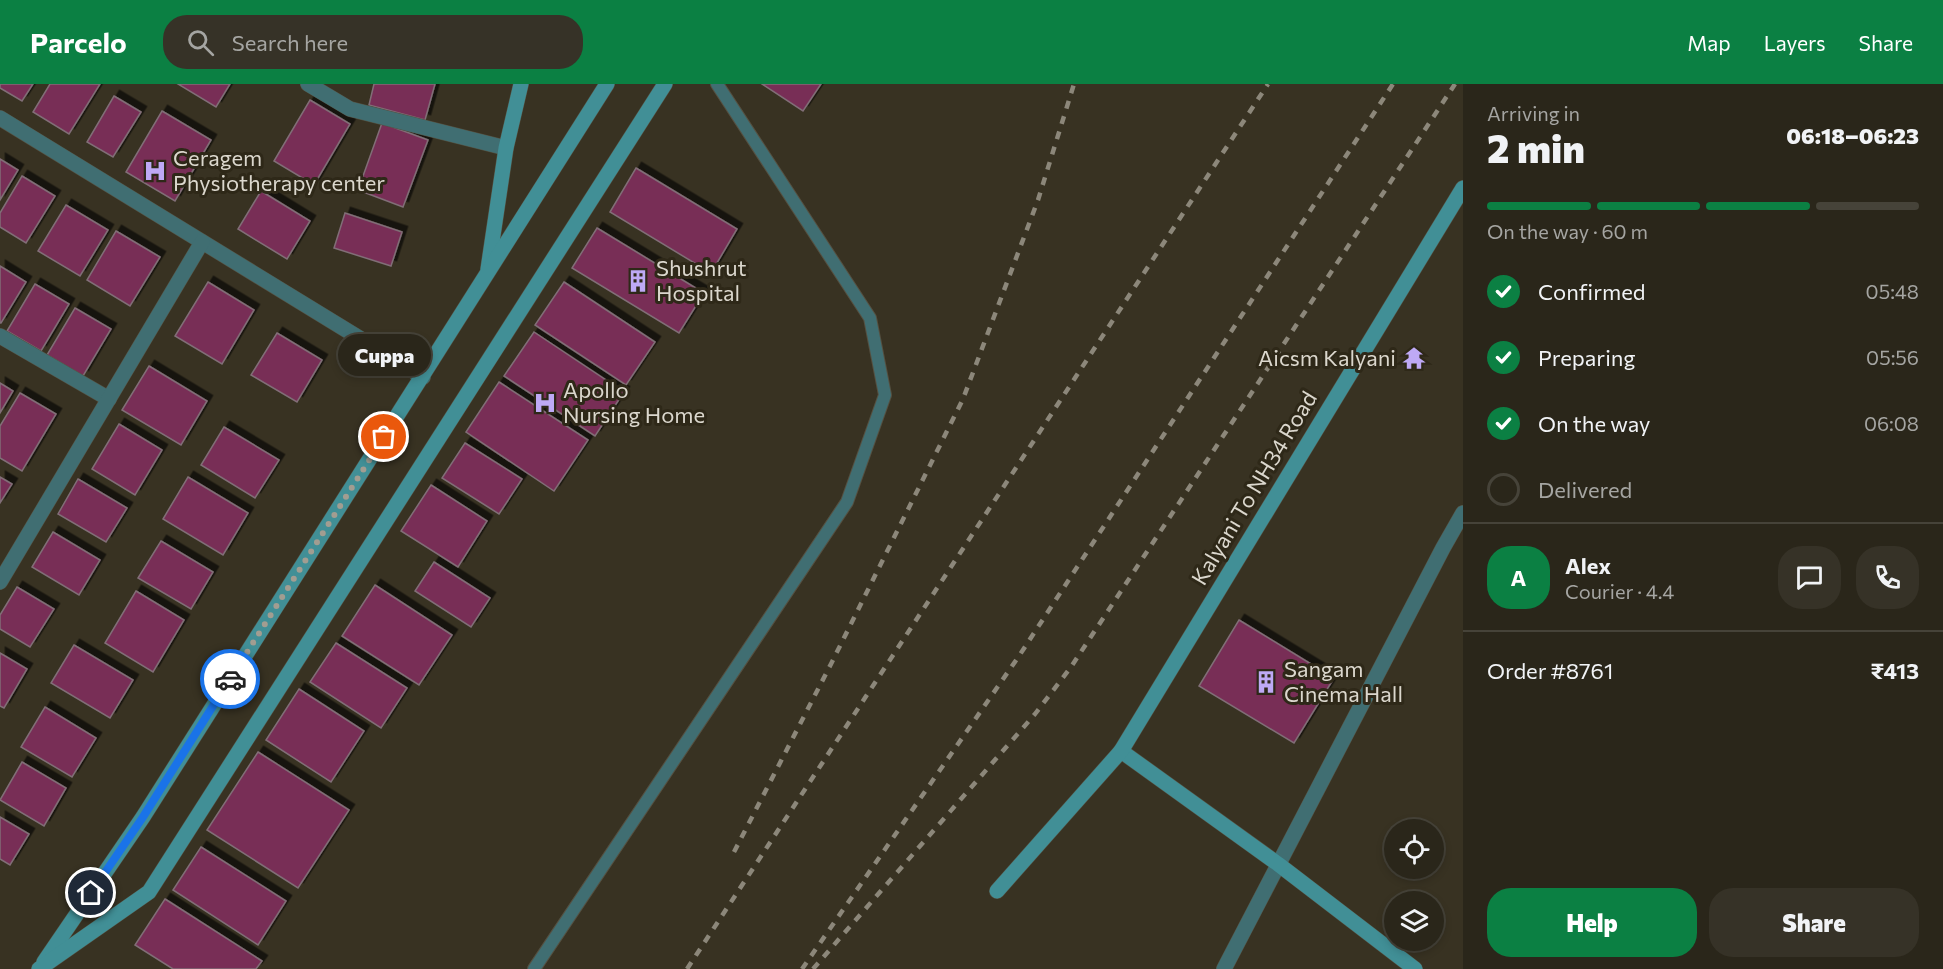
<!DOCTYPE html>
<html lang="en">
<head>
<meta charset="utf-8">
<style>
  :root { --surface:#2a261a; --page:#363227; --text:#f1f3f6; --muted:#a5a5a2; --line:#464339; --accent:#0b8043 }
  body { margin:0; font-family:Commissioner,sans-serif; background:var(--page); color:var(--text); height:100vh; display:flex; flex-direction:column; font-size:22px; white-space:nowrap }
  * { box-sizing:border-box; margin:0 }
  p { font-size:20px; color:var(--muted) }
  .icon { flex:none; width:33px; height:33px; fill:none; stroke:currentColor; stroke-width:2; stroke-linecap:round; stroke-linejoin:round }
  .map { position:relative; flex:1; overflow:hidden }
  .panel { display:flex; flex-direction:column; background:var(--surface); width:480px }
  .panel>* { flex:none }
  .buttons { position:absolute; left:1384px; top:735px; display:grid; gap:12px }
  .buttons a { display:grid; place-items:center; width:60px; height:60px; border-radius:50%; background:var(--surface); box-shadow:0 3px 9px #0003,0 0 0 2px var(--line); font-size:30px }
  .pin { position:absolute; display:grid; place-items:center; width:51px; height:51px; color:#fff; margin:-26px; border:3px solid #fff; border-radius:50%; box-shadow:0 2px 6px #0007 }
  .courier { position:absolute; display:grid; place-items:center; width:60px; height:60px; margin:-30px; border:4px solid #1a73e8; border-radius:50%; background:#fff; color:#222; box-shadow:0 2px 8px #0007 }
  .bubble { position:absolute; height:42px; border-radius:21px; background:var(--surface); box-shadow:0 3px 9px #0003,0 0 0 2px var(--line); font-size:20px; font-weight:800; line-height:42px; text-align:center }
  .head em { font-style:normal; font-weight:800 }
  .head div { display:flex; flex-direction:column-reverse }
  .head { display:flex; align-items:center; justify-content:space-between; height:102px; padding:0 24px }
  h1 { font-size:39px; font-weight:800; line-height:45px }
  .bar { display:grid; grid-template-columns:repeat(4,1fr); gap:9px 6px; align-content:center; height:72px; padding:0 24px }
  .bar i { height:8px; border-radius:4px; background:var(--line) }
  .bar .selected { background:var(--accent) }
  .bar p { grid-column:span 4 }
  .line { display:flex; align-items:center; gap:15px; padding:0 24px; border-top:2px solid var(--line) }
  .line div { flex:1 }
  .round { display:grid; place-items:center; flex:none; width:63px; height:63px; border-radius:24px; background:var(--page) }
  ol { padding:0 24px; list-style:none }
  li { display:flex; align-items:center; gap:18px; height:66px }
  li p { margin-inline-start:auto }
  li .icon { padding:6px; border-radius:50%; background:var(--accent); color:#fff; stroke-width:4 }
  li:last-child { color:var(--muted) }
  li i { width:33px; height:33px; border:3px solid var(--line); border-radius:50% }
  .action { display:flex; gap:12px; margin-top:auto; padding:12px 24px }
  .action a { flex:1; height:69px; border-radius:24px; background:var(--accent); color:#fff; font-size:24px; font-weight:800; line-height:69px; text-align:center }
  .action a+a { background:var(--page); color:var(--text) }
  header { display:flex; align-items:center; gap:36px; box-sizing:border-box; height:84px; padding:0 30px; background:var(--accent); color:#fff }
  header strong { font-size:28px }
  nav { display:flex; gap:33px; margin-inline-start:auto; font-size:21px }
  .search { width:420px; height:54px; background:var(--page); display:flex; align-items:center; gap:15px; box-sizing:border-box; padding:0 21px; border-radius:24px; color:var(--muted); font-size:22px }
  main { display:flex; flex:1; min-height:0 }
  .map>svg:first-child { display:block }
  .building { fill:#782f57; stroke:#816e77; stroke-width:1.5; filter:url(#shadow) }
  .lines { fill:none; stroke-linecap:round; stroke-linejoin:round }
  .lane-casing { stroke:#555041; stroke-width:14 }
  .street-casing { stroke:#555041; stroke-width:16 }
  .secondary-casing { stroke:#555041; stroke-width:16 }
  .lane { stroke:#406e72; stroke-width:12 }
  .street { stroke:#406e72; stroke-width:15 }
  .secondary { stroke:#418f96; stroke-width:15 }
  .rail { stroke:#8c877a; stroke-width:4.5; stroke-dasharray:8 8; stroke-linecap:butt }
  .done { stroke:#a29d91; stroke-width:6; stroke-dasharray:0 10.8 }
  .route { stroke:#1a73e8; stroke-width:8 }
  .labels { text-anchor:middle; stroke-width:6; stroke-linejoin:round; paint-order:stroke }
  .poi-label { font-size:22px; fill:#dbd7cd; stroke:#2e2818; text-anchor:start }
  .street-label { font-size:22px; fill:#dbd7cd; stroke:#2e2818 }
</style>
</head>
<body>
<header>
<strong>Parcelo</strong>
<div class="search"><svg class="icon" aria-label="search" viewBox="0 0 24 24"><circle cx="10" cy="10" r="6"/><path d="M15 15l6 6"/></svg>Search here</div>
<nav><a>Map</a><a>Layers</a><a>Share</a></nav>
</header>
<main>
<div class="map">
<svg width="1463" height="885" viewBox="0 0 1463 885">
  <defs>
    <filter id="shadow"><feDropShadow dx="5.5" dy="-5.5" stdDeviation="0" flood-color="#0009"/></filter>
  </defs>
  <rect width="100%" height="100%" fill="#383222"/>
  <g class="building">
    <polygon points="0,0 33,0 22,17 0,4"/>
    <polygon points="50,0 100,0 69,50 33,28"/>
    <polygon points="178,0 230,0 216,23"/>
    <polygon points="374,0 435,0 425,36 369,21"/>
    <polygon points="762,0 821,0 803,27"/>
    <polygon points="114,12 141,28 113,73 87,58"/>
    <polygon points="310,16 350,40 314,101 274,77"/>
    <polygon points="162,27 211,56 175,117 126,88"/>
    <polygon points="382,39 428,56 403,123 358,106"/>
    <polygon points="0,75 18,86 0,116"/>
    <polygon points="636,84 737,145 711,189 610,128"/>
    <polygon points="22,92 55,112 26,159 0,143 0,129"/>
    <polygon points="261,107 310,137 287,175 238,145"/>
    <polygon points="66,121 108,146 80,192 38,167"/>
    <polygon points="345,129 402,148 391,182 334,164"/>
    <polygon points="597,144 704,209 679,249 572,184"/>
    <polygon points="116,147 160,173 130,222 87,196"/>
    <polygon points="0,182 26,198 1,239 0,239"/>
    <polygon points="208,198 254,226 222,280 175,252"/>
    <polygon points="564,198 655,258 626,301 535,241"/>
    <polygon points="35,200 69,220 41,267 7,247"/>
    <polygon points="75,224 111,245 83,292 47,271"/>
    <polygon points="534,248 624,308 595,352 504,292"/>
    <polygon points="277,249 322,276 297,318 251,291"/>
    <polygon points="149,282 207,317 181,361 122,326"/>
    <polygon points="499,298 588,356 554,407 466,348"/>
    <polygon points="0,299 13,307 0,329"/>
    <polygon points="20,309 56,330 22,387 0,374 0,342"/>
    <polygon points="119,340 162,366 135,411 92,385"/>
    <polygon points="224,343 279,376 255,414 201,381"/>
    <polygon points="465,359 522,395 499,430 442,394"/>
    <polygon points="0,393 12,400 0,419"/>
    <polygon points="188,393 248,429 223,471 163,435"/>
    <polygon points="78,395 127,424 106,458 58,430"/>
    <polygon points="431,401 487,437 458,483 401,447"/>
    <polygon points="53,448 100,476 79,511 32,483"/>
    <polygon points="161,457 213,488 191,525 138,494"/>
    <polygon points="434,478 490,514 471,543 415,507"/>
    <polygon points="375,501 452,551 419,601 342,552"/>
    <polygon points="17,503 54,525 30,563 0,545 0,531"/>
    <polygon points="136,507 184,536 153,588 105,559"/>
    <polygon points="1239,536 1334,594 1294,659 1199,602"/>
    <polygon points="336,559 407,604 381,644 310,598"/>
    <polygon points="74,561 133,596 110,634 51,599"/>
    <polygon points="0,569 27,585 4,624 0,622"/>
    <polygon points="299,605 364,647 331,698 266,656"/>
    <polygon points="45,623 96,654 72,693 21,663"/>
    <polygon points="258,668 349,726 298,804 207,746"/>
    <polygon points="22,678 66,704 44,742 0,716"/>
    <polygon points="0,733 29,750 10,781 0,775"/>
    <polygon points="201,763 286,817 258,861 173,806"/>
    <polygon points="165,815 262,877 256,885 173,885 135,861"/>
  </g>
  <g class="lines">
    <g class="lane-casing">
      <polyline id="lane" points="534,885 847,418 885,311 870,234 717,0"/>
    </g>
    <g class="street-casing">
      <g id="street">
        <polyline points="308,0 350,25 506,64"/>
        <polyline points="0,34 423,293"/>
        <polyline points="0,252 109,315"/>
        <polyline points="0,498 202,158"/>
        <polyline points="1224,885 1443,464 1463,429"/>
      </g>
    </g>
    <g class="secondary-casing">
      <g id="secondary">
        <polyline points="488,185 506,64 521,0"/>
        <polyline points="1121,667 1278,780 1415,885"/>
        <polyline points="997,807 1121,667 1463,104"/>
        <polyline points="44,878 143,733 607,0"/>
        <polyline points="39,885 149,808 665,0"/>
      </g>
    </g>
    <use href="#lane" class="lane"/>
    <use href="#street" class="street"/>
    <use href="#secondary" class="secondary"/>
    <g class="rail">
      <polyline points="734,768 831,580 963,315 1038,116 1074,0"/>
      <polyline points="687,885 1268,0"/>
      <polyline points="802,885 1019,572 1393,0"/>
      <polyline points="813,885 1035,630 1071,583 1455,0"/>
    </g>
  </g>
  <g class="lines">
    <polyline class="done" points="230,595 384,353"/>
    <polyline class="route" points="91,809 143,733 230,595"/>
  </g>
  <defs>
    <g id="hospital-bare" transform="scale(1.8)"><path d="M-5-5h3v3.5h4V-5h3V5h-3V1.5h-4V5h-3Z" fill="#bea9f5" stroke="#2e2818" stroke-width="2.5" paint-order="stroke"/></g>
    <g id="building-bare" transform="scale(1.8)"><path d="M-4-6H4V6H1V3H-1V6H-4ZM-2.5-4.3h1.7v1.8h-1.7ZM.8-4.3h1.7v1.8H.8ZM-2.5-1h1.7V.8h-1.7ZM.8-1h1.7V.8H.8Z" fill="#bea9f5" stroke="#2e2818" stroke-width="2.5" paint-order="stroke"/></g>
    <g id="temple-bare" transform="scale(1.8)"><path d="M0-6L5-2H3V0L6.5 2.5H4V6H1.5V3h-3V6H-4V2.5H-6.5L-3 0V-2H-5Z" fill="#bea9f5" stroke="#2e2818" stroke-width="2.5" paint-order="stroke"/></g>
  </defs>
  <g fill-rule="evenodd">
    <use href="#hospital-bare" x="155" y="87"/>
    <use href="#building-bare" x="638" y="197"/>
    <use href="#temple-bare" x="1414" y="274"/>
    <use href="#hospital-bare" x="545" y="319"/>
    <use href="#building-bare" x="1266" y="598"/>
  </g>
  <g class="labels">
    <g class="poi-label">
      <text x="173" y="82">Ceragem<tspan x="173" dy="25">Physiotherapy center</tspan></text>
      <text x="656" y="192">Shushrut<tspan x="656" dy="25">Hospital</tspan></text>
      <text x="1396" y="282" text-anchor="end">Aicsm Kalyani</text>
      <text x="563" y="314">Apollo<tspan x="563" dy="25">Nursing Home</tspan></text>
      <text x="1284" y="593">Sangam<tspan x="1284" dy="25">Cinema Hall</tspan></text>
    </g>
    <g class="street-label">
      <text transform="translate(1254 404) rotate(-59)" y="8">Kalyani To NH34 Road</text>
    </g>
  </g>
</svg>
<div class="buttons">
<a><svg class="icon" aria-label="locate" viewBox="0 0 24 24"><circle cx="12" cy="12" r="6"/><path d="M12 2v4M12 18v4M2 12h4M18 12h4"/></svg></a>
<a><svg class="icon" aria-label="layers" viewBox="0 0 24 24"><path d="M12 4l9 5-9 5-9-5zM3 14l9 5 9-5"/></svg></a>
</div>
<div class="pin" style="left:384px;top:353px;background:#ea580c"><svg class="icon" aria-label="bag" viewBox="0 0 24 24"><path d="M5 8h14l-1 12H6zM9 8a3 3 0 0 1 6 0"/></svg></div>
<div class="pin" style="left:91px;top:809px;background:#1f2937"><svg class="icon" aria-label="home" viewBox="0 0 24 24"><path d="M3 11l9-7 9 7M6 9v11h12V9"/></svg></div>
<div class="courier" style="left:230px;top:595px"><svg class="icon" aria-label="car" viewBox="0 0 24 24"><path d="M5 17H2v-5l4-1 3-4h7l3 4 3 1v5h-3M9 17h6M6 11h13"/><circle cx="7" cy="17" r="2"/><circle cx="17" cy="17" r="2"/></svg></div>
<div class="bubble" style="left:338px;top:250px;width:93px">Cuppa</div>
</div>
<section class="panel">
<div class="head"><div><h1>2 min</h1><p>Arriving in</p></div><em>06:18–06:23</em></div>
<div class="bar"><i class="selected"></i><i class="selected"></i><i class="selected"></i><i></i><p>On the way · 60 m</p></div>
<ol>
<li><svg class="icon" aria-label="check" viewBox="0 0 24 24"><path d="M5 12l5 5 9-10"/></svg>Confirmed<p>05:48</p></li>
<li><svg class="icon" aria-label="check" viewBox="0 0 24 24"><path d="M5 12l5 5 9-10"/></svg>Preparing<p>05:56</p></li>
<li><svg class="icon" aria-label="check" viewBox="0 0 24 24"><path d="M5 12l5 5 9-10"/></svg>On the way<p>06:08</p></li>
<li><i></i>Delivered</li>
</ol>
<div class="line" style="height:108px"><b class="round" style="background:var(--accent);color:#fff">A</b><div><b>Alex</b><p>Courier · 4.4</p></div><a class="round"><svg class="icon" aria-label="chat" viewBox="0 0 24 24"><path d="M4 5h16v11H9l-5 4z"/></svg></a><a class="round"><svg class="icon" aria-label="phone" viewBox="0 0 24 24"><path d="M5 4h4l2 5-3 2q2 4 5 5l2-3 5 2v4C11 20 4 13 5 4z"/></svg></a></div>
<div class="line" style="height:78px"><div>Order #8761</div><b>₹413</b></div>
<div class="action"><a>Help</a><a>Share</a></div>
</section>
</main>
</body>
</html>
